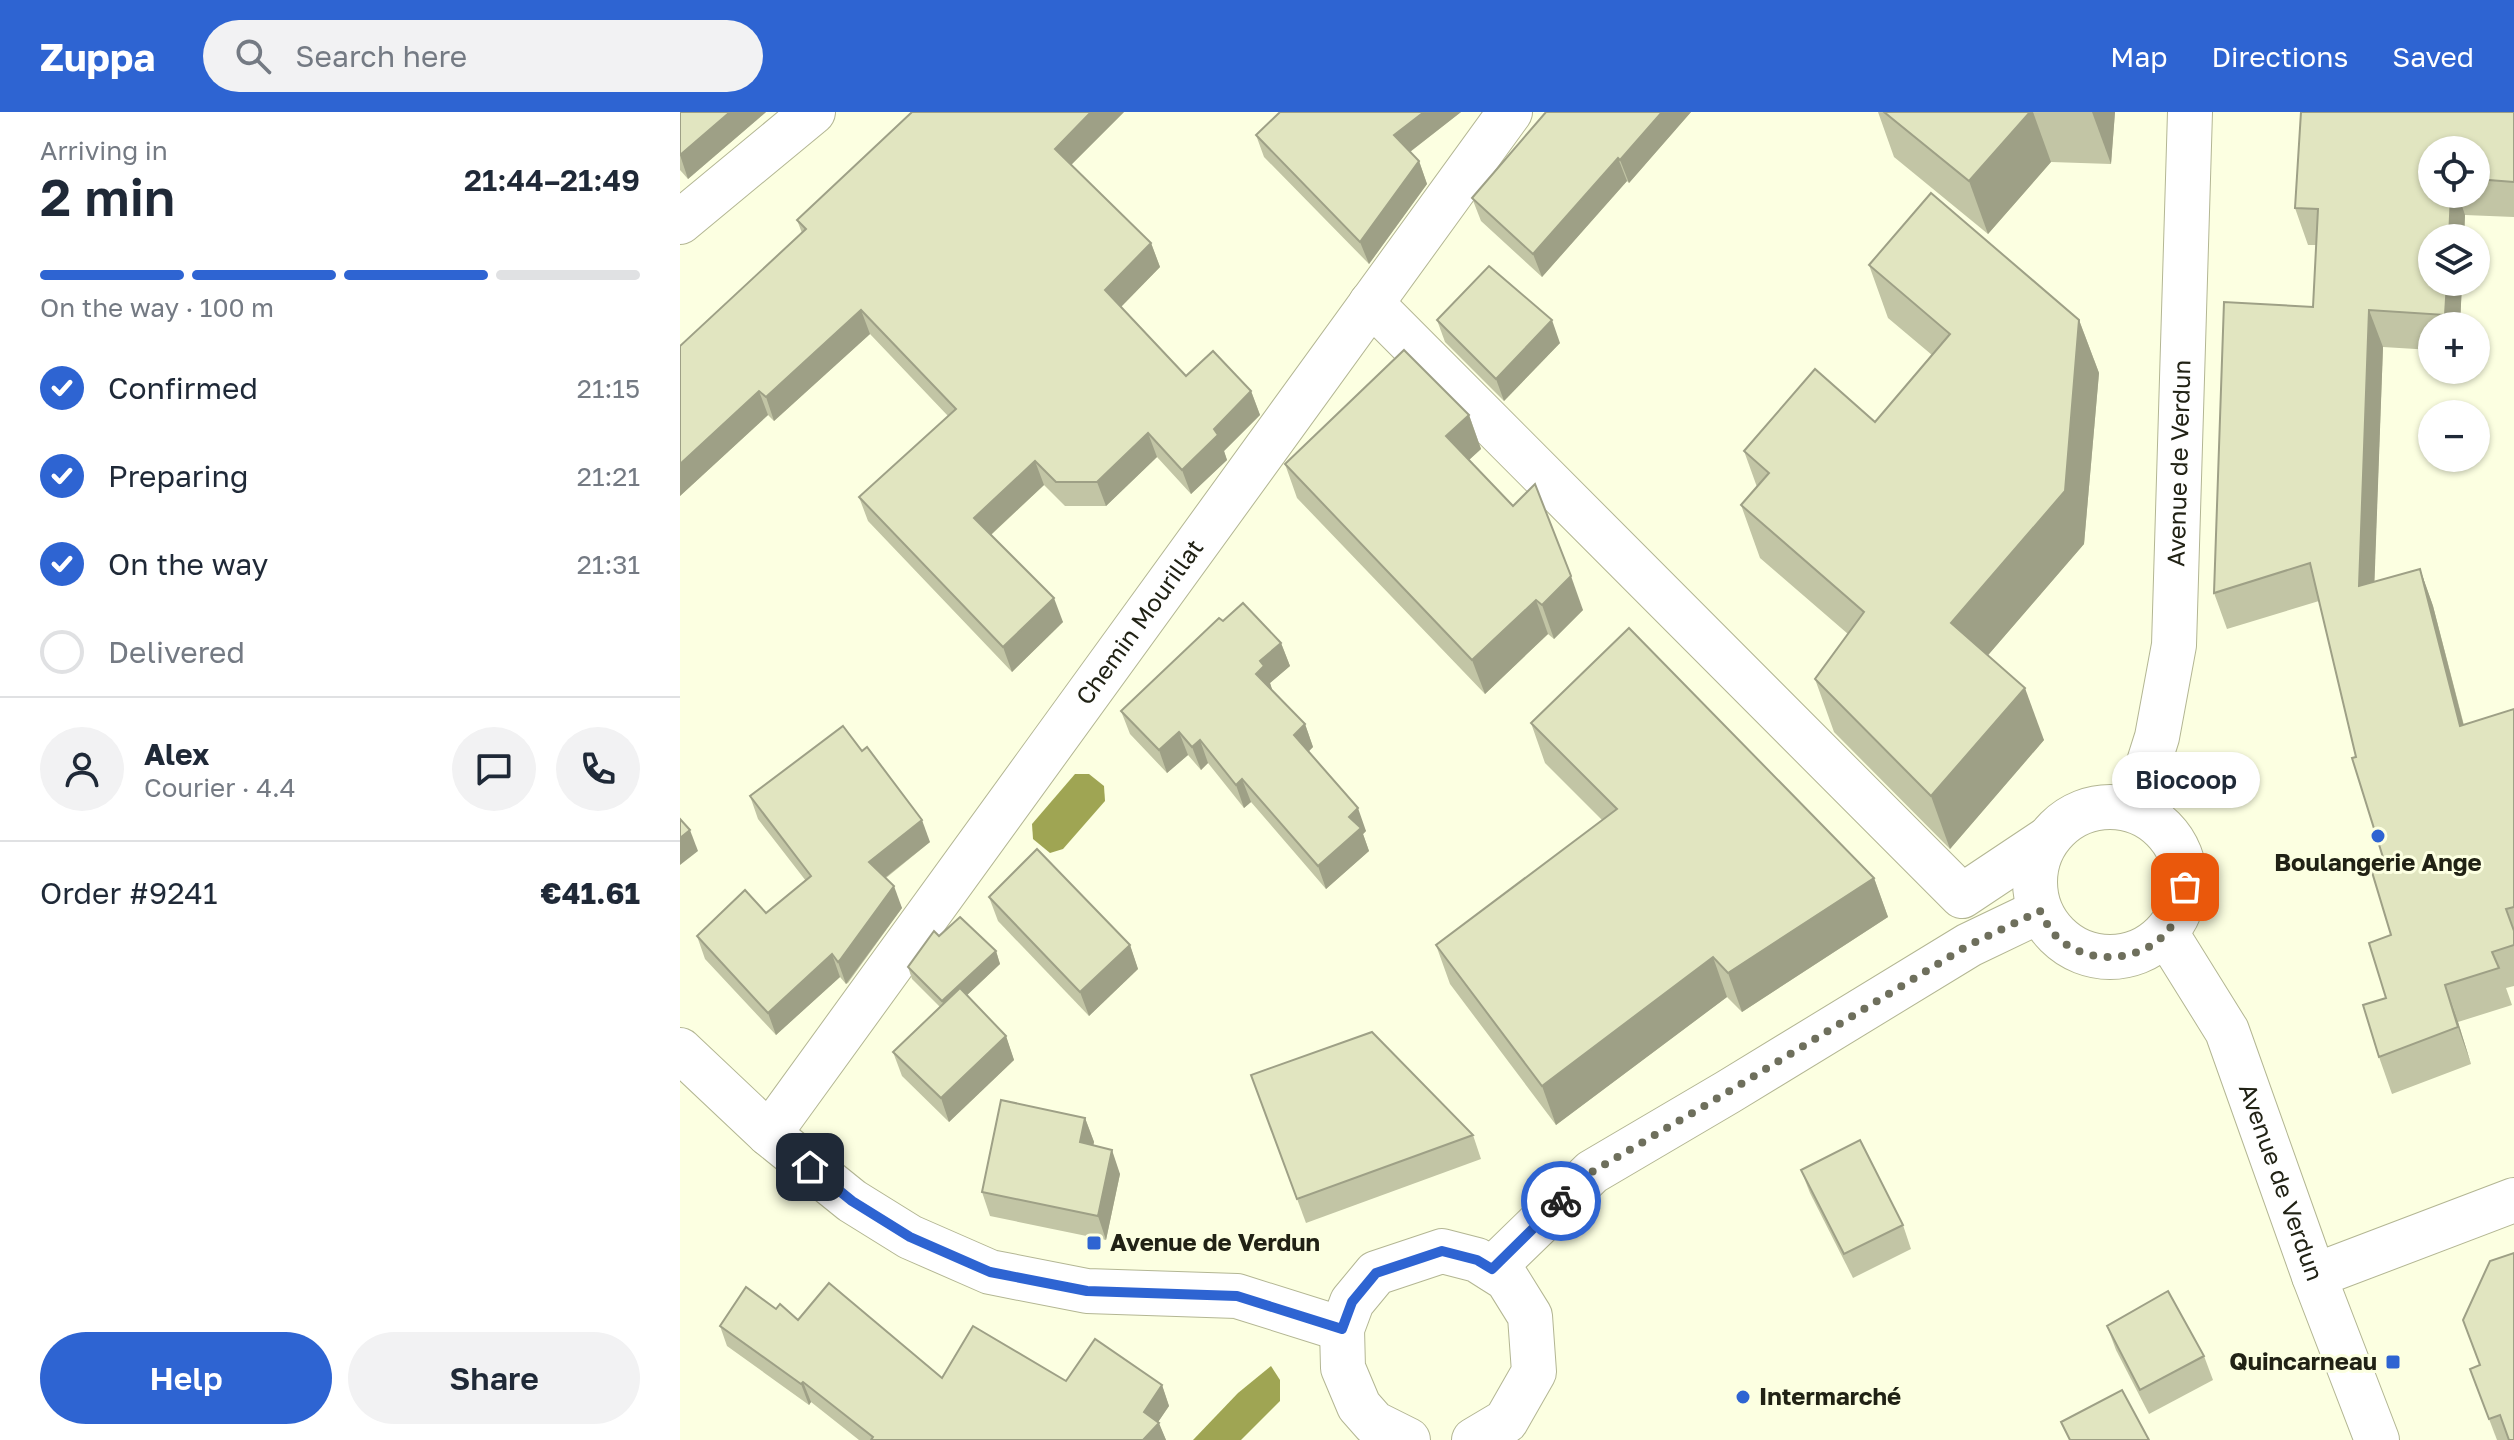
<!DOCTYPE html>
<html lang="en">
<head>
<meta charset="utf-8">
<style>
  :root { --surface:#fff; --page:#f2f2f3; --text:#1f2937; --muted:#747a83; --line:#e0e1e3; --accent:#2e64d2 }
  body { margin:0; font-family:"Golos Text",sans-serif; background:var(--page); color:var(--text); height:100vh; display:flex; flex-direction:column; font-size:30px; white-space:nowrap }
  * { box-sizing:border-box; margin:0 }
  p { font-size:26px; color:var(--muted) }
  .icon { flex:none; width:44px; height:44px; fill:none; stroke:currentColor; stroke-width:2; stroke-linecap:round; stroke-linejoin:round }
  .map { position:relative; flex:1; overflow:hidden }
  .side { display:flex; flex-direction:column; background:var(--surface); width:680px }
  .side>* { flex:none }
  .controls { position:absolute; left:1738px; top:24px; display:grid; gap:16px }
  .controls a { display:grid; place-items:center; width:72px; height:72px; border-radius:50%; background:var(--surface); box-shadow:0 2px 6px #0004; font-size:40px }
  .pin { position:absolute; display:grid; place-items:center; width:68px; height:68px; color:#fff; margin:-34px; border-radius:16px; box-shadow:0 4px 12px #0006 }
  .courier { position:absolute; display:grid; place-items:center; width:80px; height:80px; margin:-40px; border:6px solid #2e64d2; border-radius:50%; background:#fff; color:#222; box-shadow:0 2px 10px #0007 }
  .bubble { position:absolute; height:56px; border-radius:28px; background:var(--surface); box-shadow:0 2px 6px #0004; font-size:26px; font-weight:600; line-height:56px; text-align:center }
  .headline em { font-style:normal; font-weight:600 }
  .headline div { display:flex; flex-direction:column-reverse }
  .headline { display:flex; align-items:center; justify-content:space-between; height:136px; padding:0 40px }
  h1 { font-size:52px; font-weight:600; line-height:60px }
  .bar { display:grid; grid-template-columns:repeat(4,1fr); gap:12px 8px; align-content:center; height:96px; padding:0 40px }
  .bar i { height:10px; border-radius:6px; background:var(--line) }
  .bar .active { background:var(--accent) }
  .bar p { grid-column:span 4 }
  .line { display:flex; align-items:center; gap:20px; padding:0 40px; border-top:2px solid var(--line) }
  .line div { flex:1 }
  .round { display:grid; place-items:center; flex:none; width:84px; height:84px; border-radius:42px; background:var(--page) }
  ol { padding:0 40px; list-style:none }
  li { display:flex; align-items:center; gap:24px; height:88px }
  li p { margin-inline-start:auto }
  li .icon { padding:8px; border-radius:50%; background:var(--accent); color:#fff; stroke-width:4 }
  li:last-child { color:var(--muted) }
  li i { width:44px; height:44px; border:4px solid var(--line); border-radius:50% }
  .action { display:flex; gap:16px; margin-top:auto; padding:16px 40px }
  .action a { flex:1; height:92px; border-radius:48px; background:var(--accent); color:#fff; font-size:32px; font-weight:600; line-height:92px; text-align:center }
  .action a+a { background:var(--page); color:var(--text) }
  header { display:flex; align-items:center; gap:48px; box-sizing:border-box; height:112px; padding:0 40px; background:var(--accent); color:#fff }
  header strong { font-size:38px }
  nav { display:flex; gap:44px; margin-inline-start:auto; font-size:28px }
  .search { width:560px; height:72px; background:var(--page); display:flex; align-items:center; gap:20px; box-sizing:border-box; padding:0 28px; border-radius:44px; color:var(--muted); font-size:30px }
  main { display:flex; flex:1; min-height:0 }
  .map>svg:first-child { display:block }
  .water { fill:#9fa553 }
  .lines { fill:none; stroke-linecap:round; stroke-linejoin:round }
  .minor-casing { stroke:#b3b693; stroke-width:46 }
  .minor { stroke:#fff; stroke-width:44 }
  .wall { fill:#c2c5a5; fill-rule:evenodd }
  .shaded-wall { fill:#9ea086 }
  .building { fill:#e1e5c0; stroke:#9ea086; stroke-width:2 }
  .done { stroke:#6e6f5c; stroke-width:8; stroke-dasharray:0 14.4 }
  .route { stroke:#2e64d2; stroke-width:10 }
  .poi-dot { fill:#2e64d2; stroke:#fcffe1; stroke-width:3 }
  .labels { text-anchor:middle; stroke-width:6; stroke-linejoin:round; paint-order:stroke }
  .street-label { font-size:24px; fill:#212215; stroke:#fcffe1 }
  .poi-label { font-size:24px; font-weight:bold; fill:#212215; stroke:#fcffe1; text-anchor:start }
</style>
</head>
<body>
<header>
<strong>Zuppa</strong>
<div class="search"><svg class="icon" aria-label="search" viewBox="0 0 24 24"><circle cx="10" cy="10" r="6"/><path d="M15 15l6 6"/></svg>Search here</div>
<nav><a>Map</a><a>Directions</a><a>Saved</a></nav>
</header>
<main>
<section class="side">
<div class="headline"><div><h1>2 min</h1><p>Arriving in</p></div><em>21:44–21:49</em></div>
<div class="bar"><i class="active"></i><i class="active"></i><i class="active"></i><i></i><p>On the way · 100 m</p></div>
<ol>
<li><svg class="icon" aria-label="check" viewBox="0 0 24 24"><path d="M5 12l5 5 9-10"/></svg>Confirmed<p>21:15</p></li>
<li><svg class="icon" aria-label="check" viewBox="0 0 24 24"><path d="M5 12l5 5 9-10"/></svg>Preparing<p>21:21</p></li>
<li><svg class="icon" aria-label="check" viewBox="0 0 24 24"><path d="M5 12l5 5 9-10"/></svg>On the way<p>21:31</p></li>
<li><i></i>Delivered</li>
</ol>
<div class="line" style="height:144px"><a class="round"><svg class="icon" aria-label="person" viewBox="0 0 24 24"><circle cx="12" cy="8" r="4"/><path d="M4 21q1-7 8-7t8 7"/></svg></a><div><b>Alex</b><p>Courier · 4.4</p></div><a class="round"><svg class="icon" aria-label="chat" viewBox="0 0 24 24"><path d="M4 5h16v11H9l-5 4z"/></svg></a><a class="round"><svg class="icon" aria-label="phone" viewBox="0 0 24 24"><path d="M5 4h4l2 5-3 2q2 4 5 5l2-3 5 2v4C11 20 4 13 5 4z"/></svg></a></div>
<div class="line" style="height:104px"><div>Order #9241</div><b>€41.61</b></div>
<div class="action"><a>Help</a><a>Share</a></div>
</section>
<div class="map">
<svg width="1834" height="1328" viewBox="0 0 1834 1328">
  <rect width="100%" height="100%" fill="#fcffe1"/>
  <g class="water">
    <polygon points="395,662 409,662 424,674 425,689 383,737 370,741 353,727 352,712"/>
    <polygon points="591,1254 600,1268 600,1289 561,1328 513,1328 558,1281"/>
  </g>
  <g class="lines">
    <g class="minor-casing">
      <g id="minor">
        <polyline points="0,110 133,0"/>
        <polyline points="691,191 1282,784 1366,728"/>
        <circle cx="1430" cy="770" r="75"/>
        <path id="s1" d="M1454,698L1477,625L1494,533L1510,0"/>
        <path id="s2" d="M1486,821L1547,919L1634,1164L1697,1328"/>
        <polyline points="0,938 89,1022 172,1089 230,1125 310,1160 407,1179 557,1184 662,1217"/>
        <path id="s3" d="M89,1022L830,0"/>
        <polyline points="812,1157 912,1060 1048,980 1289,833 1360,799"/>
        <polyline points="1634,1164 1834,1088"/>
        <polyline points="728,1328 694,1311 679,1294 663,1256 662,1217 672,1190 696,1161 762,1139 797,1148 827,1167 850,1204 854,1260 826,1309 794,1328"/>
      </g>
    </g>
    <use href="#minor" class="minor"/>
  </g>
  <g class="wall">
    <polygon points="0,0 86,0 8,67 0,58"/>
    <polygon points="444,0 391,53 471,131 480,155 441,195 506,264 571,279 580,303 544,339 547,348 511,382 477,345 426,394 385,394 364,373 311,423 383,510 332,560 188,409 179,385 268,304 190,222 94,309 88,303 0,384 0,234 122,121 117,108"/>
    <polygon points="600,0 781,0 730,40 739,49 747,72 689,152 584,45 576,23"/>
    <polygon points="866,0 1011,0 949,71 947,69 862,165 801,109 792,86"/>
    <polygon points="1198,0 1435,0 1431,52 1371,50 1308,122 1214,45"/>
    <path d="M1834,0V105L1785,103L1780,214H1752V238L1703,235L1694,470L1740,457L1753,494L1784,613L1834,597V874L1826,876L1832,893L1778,910L1791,952L1712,982L1699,945L1706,886L1711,823L1706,755L1676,645L1639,489L1547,517L1534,481L1633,195L1637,133H1628L1615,96ZM1796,38V82H1752Z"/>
    <polygon points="1189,153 1399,208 1419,261 1404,432 1308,543 1364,628 1270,737 1154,620 1135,567 1168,522 1080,446 1061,393 1077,375 1064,339 1195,310 1252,243 1208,206"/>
    <polygon points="757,208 880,231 824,289 765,230"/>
    <polygon points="789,303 801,337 789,348 903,498 874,527 868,522 805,582 617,386 605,352"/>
    <polygon points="543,509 601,531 610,554 590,571 592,578 625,612 633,635 628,640 686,719 683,722 689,739 646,777 571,690 564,696 528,651 521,658 508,643 487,661 450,622 441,599"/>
    <polygon points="851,611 1194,766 1208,805 1062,900 1047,885 876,1013 770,872 756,833 922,708 865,651"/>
    <polygon points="70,684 250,730 206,766 222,796 168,871 166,872 160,865 96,923 25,847 17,824 86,801 126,769 78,707"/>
    <polygon points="309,785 450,833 458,857 409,904 318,809"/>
    <polygon points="259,824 316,839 320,852 287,883 326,924 334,948 269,1010 222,964 213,940 260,895 232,867 228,855"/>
    <polygon points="571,963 793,1023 801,1047 626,1111"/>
    <polygon points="405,1006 414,1030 413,1033 440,1062 426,1128 310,1104 302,1080"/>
    <polygon points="1121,1058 1223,1113 1231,1137 1173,1166 1130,1081"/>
    <polygon points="96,1197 118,1208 262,1266 482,1273 489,1294 478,1310 486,1328 179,1328 131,1290 129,1293 47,1234 40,1214"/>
    <polygon points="1427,1214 1524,1244 1533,1268 1469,1302 1436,1238"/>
    <polygon points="1790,1257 1834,1328 1817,1328"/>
  </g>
  <g class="shaded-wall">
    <polygon points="50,0 86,0 8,67 0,43"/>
    <polygon points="411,0 444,0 383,61 375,37"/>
    <polygon points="744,0 781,0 722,46 714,23"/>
    <polygon points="982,0 1011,0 949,71 940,48"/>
    <polygon points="1350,0 1353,0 1371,50 1308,122 1289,69"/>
    <polygon points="1412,0 1435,0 1431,52"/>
    <polygon points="938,46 947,69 862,165 853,142"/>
    <polygon points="739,49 747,72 689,152 680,130"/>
    <polygon points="1771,82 1778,82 1785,103 1784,126 1769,126"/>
    <polygon points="471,131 480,155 434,202 425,178"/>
    <polygon points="1767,170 1782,170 1780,214 1769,214 1765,203"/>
    <polygon points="181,198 190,222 94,309 86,285"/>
    <polygon points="1689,198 1703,235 1693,511 1679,474"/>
    <polygon points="872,208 880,231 824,289 816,267"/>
    <polygon points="1399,208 1419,261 1404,432 1290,564 1271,511"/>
    <polygon points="79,279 88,303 0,384 0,352"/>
    <polygon points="571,279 580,303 544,339 547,348 511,382 502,358 534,317"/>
    <polygon points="789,303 801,337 779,357 766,324"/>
    <polygon points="468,321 477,345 426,394 417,370"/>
    <polygon points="355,349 364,373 303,430 294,406"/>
    <polygon points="1740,457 1753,494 1793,650 1780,614"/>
    <polygon points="891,464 903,498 874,527 862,493"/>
    <polygon points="374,486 383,510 332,560 323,535"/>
    <polygon points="856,488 868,522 805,582 792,548"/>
    <polygon points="601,531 610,554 590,571 592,577 584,585 576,562 580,549"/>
    <polygon points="1345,576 1364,628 1270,737 1251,684"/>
    <polygon points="625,612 633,635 622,646 614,623"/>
    <polygon points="499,620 508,643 487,661 479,638"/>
    <polygon points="520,628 528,651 521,658 512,635"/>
    <polygon points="562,667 571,690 564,696 556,673"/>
    <polygon points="678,696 686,719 683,722 689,739 646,777 638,754 669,705"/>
    <polygon points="242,708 250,730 197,772 189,750"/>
    <polygon points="10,718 18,739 0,753 0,726"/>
    <polygon points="1194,766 1208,805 1062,900 1048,861"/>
    <polygon points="214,774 222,796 166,872 158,850"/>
    <polygon points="450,833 458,857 409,904 400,880"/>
    <polygon points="316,839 320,852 267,902 262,889"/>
    <polygon points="152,842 160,865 96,923 88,901"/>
    <polygon points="1033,845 1047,885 876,1013 862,974"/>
    <polygon points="1765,873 1778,910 1791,952 1778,915"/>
    <polygon points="326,924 334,948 269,1010 261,986"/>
    <polygon points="405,1006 414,1030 409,1054 400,1030"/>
    <polygon points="432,1038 440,1062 426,1128 418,1104"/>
    <polygon points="123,1270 131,1290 129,1293 121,1272"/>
    <polygon points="482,1273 489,1294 474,1316 479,1311 486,1328 463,1328 464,1300"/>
  </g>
  <g class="building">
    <polygon points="0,0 50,0 0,43"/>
    <polygon points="232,0 411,0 375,37 471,131 425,178 506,264 533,239 571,279 534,317 538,323 502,358 468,321 417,370 376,370 355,349 294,406 374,486 323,535 179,385 276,297 181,198 86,285 79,279 0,352 0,234 126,117 117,108"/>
    <polygon points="600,0 744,0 714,23 739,49 680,130 576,23"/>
    <polygon points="866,0 982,0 940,48 938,46 853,142 792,86"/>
    <polygon points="1204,0 1350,0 1289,69"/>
    <polygon points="1621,0 1834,0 1834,70 1796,67 1796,38 1752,38 1752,82 1771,82 1769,126 1752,126 1752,170 1767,170 1765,203 1689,198 1679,474 1740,457 1780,614 1834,597 1834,795 1826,797 1834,819 1834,833 1812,840 1819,856 1765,873 1778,915 1699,945 1683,893 1706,886 1689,831 1711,823 1692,760 1706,755 1672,646 1676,645 1630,451 1534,481 1544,190 1633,195 1638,97 1615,96"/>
    <polygon points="1251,81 1399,208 1385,379 1271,511 1345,576 1251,684 1135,567 1184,500 1061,393 1089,361 1064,339 1135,257 1195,310 1270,222 1189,153"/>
    <polygon points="809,154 872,208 816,267 757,208"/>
    <polygon points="724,238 789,303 766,324 833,394 855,372 891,464 862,493 856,488 792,548 605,352"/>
    <polygon points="563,491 601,531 580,549 584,554 576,562 625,612 614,623 678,696 669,705 681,716 638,754 562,667 556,673 520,628 512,635 499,620 479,638 441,599 539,506 543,509"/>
    <polygon points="949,516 1194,766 1048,861 1033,845 862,974 756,833 937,697 851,611"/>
    <polygon points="163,614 182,639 187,635 242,708 189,750 214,774 160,848 158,850 152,842 88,901 17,824 65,778 86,801 131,764 70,684"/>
    <polygon points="0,707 10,718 0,726"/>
    <polygon points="357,737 450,833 400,880 309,785"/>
    <polygon points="280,805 316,839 262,889 228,855 254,819 259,824"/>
    <polygon points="280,876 326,924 261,986 213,940"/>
    <polygon points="692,920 793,1023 617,1087 571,963"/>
    <polygon points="321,988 405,1006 400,1030 432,1038 418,1104 302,1080"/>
    <polygon points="1180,1028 1223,1113 1164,1142 1121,1058"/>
    <polygon points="1834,1141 1834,1328 1829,1328 1820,1303 1809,1307 1790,1257 1800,1253 1783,1208 1810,1149"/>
    <polygon points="149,1171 262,1266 293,1214 386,1269 415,1227 482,1273 464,1300 479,1311 463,1328 191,1328 193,1325 123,1270 121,1272 40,1214 66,1175 96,1197 100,1192 118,1208"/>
    <polygon points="1488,1179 1524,1244 1460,1278 1427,1214"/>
    <polygon points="1442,1278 1469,1328 1390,1328 1381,1310"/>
  </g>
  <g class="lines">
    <path class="done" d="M881,1089L912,1060L1048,980L1289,833L1360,799C1364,806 1368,815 1373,821C1402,853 1457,853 1486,821C1498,808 1501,792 1505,775"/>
    <polyline class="route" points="130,1055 172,1089 230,1125 310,1160 407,1179 557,1184 662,1217 672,1190 696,1161 762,1139 797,1148 812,1157 881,1089"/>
  </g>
  <g class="poi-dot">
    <circle cx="1698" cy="724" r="8"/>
    <rect x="406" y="1123" width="16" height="16" rx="4"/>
    <rect x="1705" y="1242" width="16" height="16" rx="4"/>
    <circle cx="1063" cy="1285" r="8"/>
  </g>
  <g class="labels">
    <g class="street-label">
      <text dy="8" stroke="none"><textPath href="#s1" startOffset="352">Avenue de Verdun</textPath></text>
      <text dy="8" stroke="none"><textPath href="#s3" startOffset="632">Chemin Mourillat</textPath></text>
      <text dy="8" stroke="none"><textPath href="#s2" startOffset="276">Avenue de Verdun</textPath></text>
    </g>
    <g class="poi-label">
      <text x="1698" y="759" text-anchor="middle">Boulangerie Ange</text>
      <text x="430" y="1139">Avenue de Verdun</text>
      <text x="1697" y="1258" text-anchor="end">Quincarneau</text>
      <text x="1079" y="1293">Intermarché</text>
    </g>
  </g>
</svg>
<div class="controls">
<a><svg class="icon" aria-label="locate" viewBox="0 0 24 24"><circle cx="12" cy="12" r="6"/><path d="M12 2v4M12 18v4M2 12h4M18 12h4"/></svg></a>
<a><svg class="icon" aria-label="layers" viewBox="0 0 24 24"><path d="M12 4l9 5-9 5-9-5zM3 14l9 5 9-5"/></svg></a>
<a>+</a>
<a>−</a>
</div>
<div class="pin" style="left:1505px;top:775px;background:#ea580c"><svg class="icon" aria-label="bag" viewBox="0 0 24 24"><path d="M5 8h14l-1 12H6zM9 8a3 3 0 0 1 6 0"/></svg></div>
<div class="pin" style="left:130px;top:1055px;background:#1f2937"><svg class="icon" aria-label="home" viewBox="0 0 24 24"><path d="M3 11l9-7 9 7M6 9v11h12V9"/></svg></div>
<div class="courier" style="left:881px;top:1089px"><svg class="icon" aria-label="bike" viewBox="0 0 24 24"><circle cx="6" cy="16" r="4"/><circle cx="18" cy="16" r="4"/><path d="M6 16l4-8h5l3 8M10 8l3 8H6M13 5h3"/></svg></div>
<div class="bubble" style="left:1432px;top:640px;width:148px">Biocoop</div>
</div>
</main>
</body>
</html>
